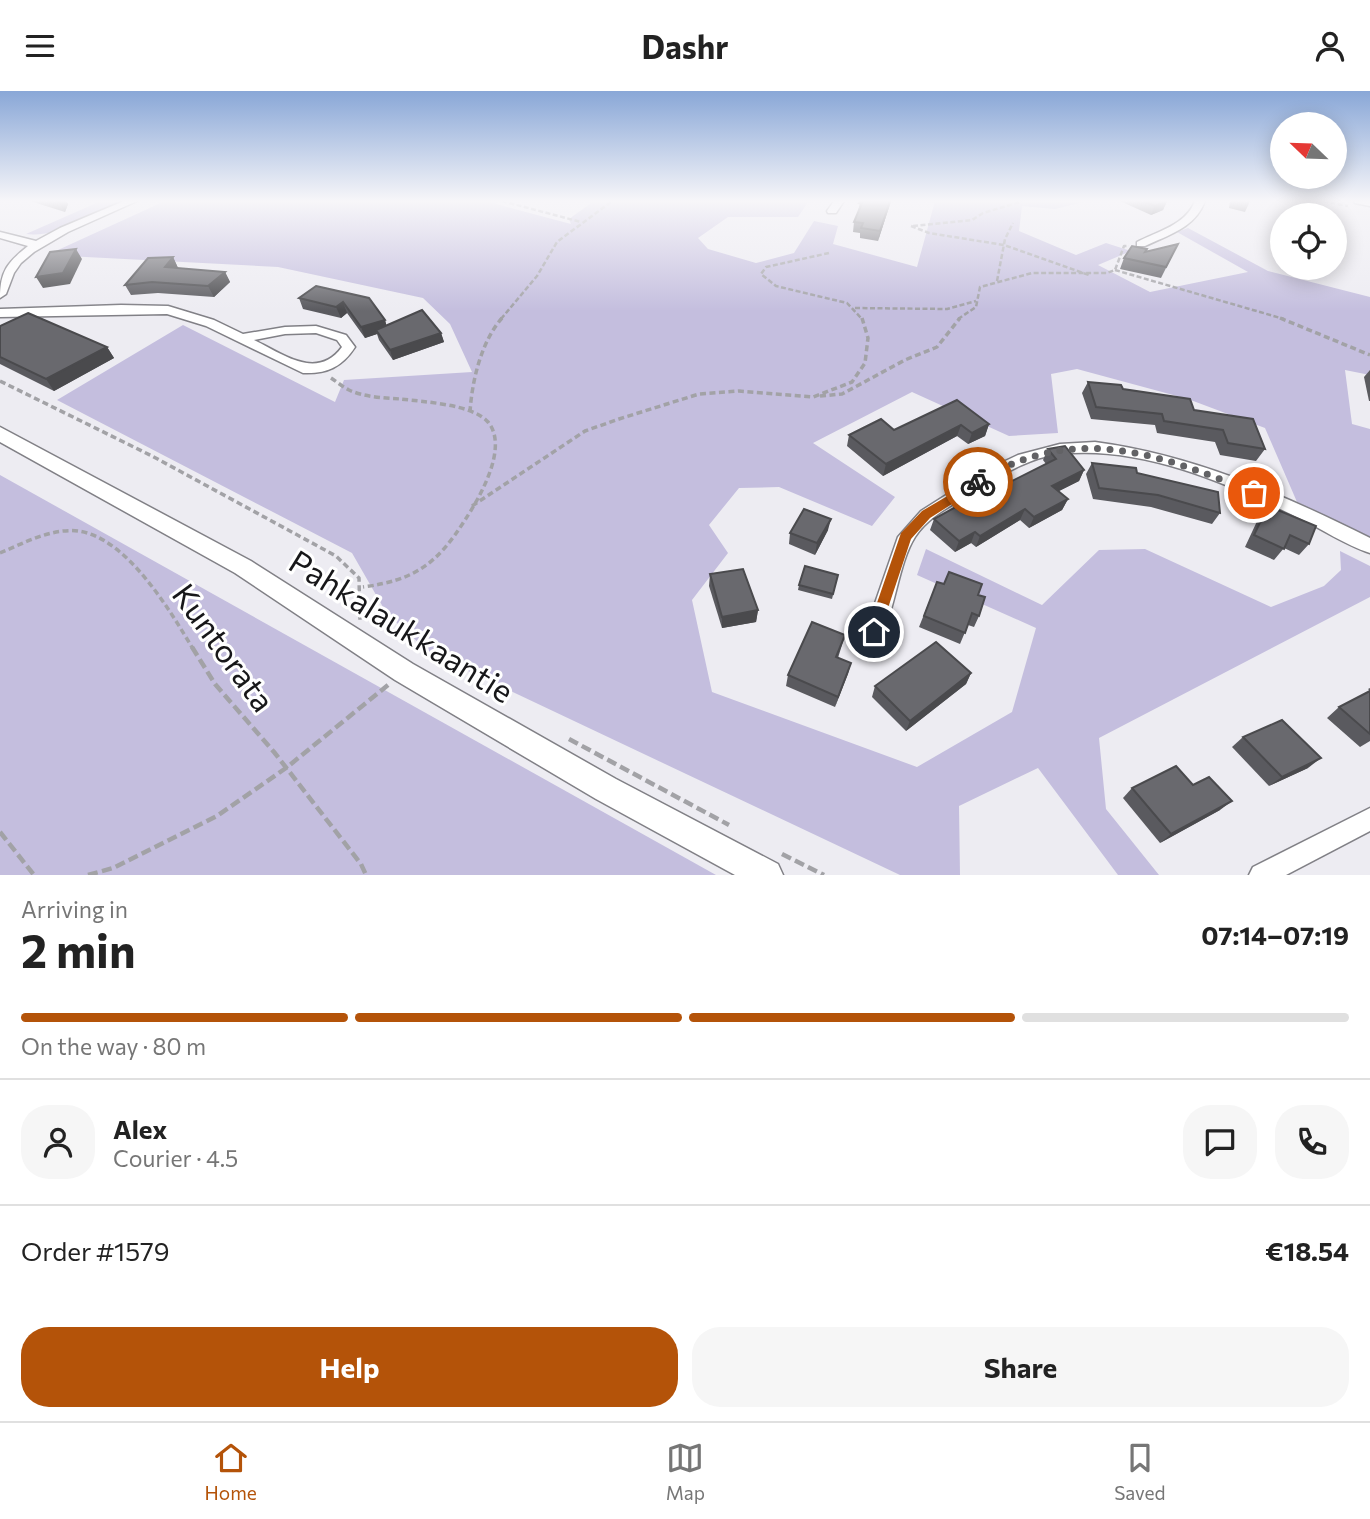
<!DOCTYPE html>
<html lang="en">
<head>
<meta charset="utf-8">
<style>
  :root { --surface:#fff; --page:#f6f6f6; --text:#222; --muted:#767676; --line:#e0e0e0; --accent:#b45309 }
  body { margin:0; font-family:Commissioner,sans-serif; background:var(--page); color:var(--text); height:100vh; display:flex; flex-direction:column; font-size:26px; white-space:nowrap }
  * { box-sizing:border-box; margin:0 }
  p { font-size:23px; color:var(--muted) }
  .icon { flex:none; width:38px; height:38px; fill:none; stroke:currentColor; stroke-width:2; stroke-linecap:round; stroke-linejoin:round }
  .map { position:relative; height:784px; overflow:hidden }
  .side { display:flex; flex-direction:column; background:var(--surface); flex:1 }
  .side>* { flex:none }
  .needle { width:46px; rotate:293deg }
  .controls { position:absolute; left:1270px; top:21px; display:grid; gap:14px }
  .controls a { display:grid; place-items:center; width:77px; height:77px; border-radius:50%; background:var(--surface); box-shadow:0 4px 18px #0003; font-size:35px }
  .pin { position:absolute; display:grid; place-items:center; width:60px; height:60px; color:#fff; margin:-30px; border:4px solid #fff; border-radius:50%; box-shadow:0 2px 7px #0007 }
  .courier { position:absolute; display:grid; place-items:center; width:70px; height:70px; margin:-35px; border:5px solid #b45309; border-radius:50%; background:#fff; color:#222; box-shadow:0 2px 9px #0007 }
  .headline em { font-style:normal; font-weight:700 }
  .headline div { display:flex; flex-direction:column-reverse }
  .headline { display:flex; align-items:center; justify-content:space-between; height:119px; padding:0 21px }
  h1 { font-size:46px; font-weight:700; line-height:52px }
  .bar { display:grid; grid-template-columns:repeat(4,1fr); gap:10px 7px; align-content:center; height:84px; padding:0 21px }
  .bar i { height:9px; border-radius:5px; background:var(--line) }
  .bar .active { background:var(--accent) }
  .bar p { grid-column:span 4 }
  .line { display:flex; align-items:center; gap:18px; padding:0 21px; border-top:2px solid var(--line) }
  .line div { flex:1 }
  .round { display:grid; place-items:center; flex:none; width:74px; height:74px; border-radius:28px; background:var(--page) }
  .cta { display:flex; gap:14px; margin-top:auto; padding:14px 21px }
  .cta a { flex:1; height:80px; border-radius:28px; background:var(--accent); color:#fff; font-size:28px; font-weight:700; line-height:80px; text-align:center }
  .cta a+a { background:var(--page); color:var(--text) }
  header { display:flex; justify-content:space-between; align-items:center; height:91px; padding:0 21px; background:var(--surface); font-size:32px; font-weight:700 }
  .tab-bar { display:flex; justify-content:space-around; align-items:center; height:98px; border-top:2px solid var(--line); background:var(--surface); font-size:19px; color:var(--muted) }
  .tab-bar a { display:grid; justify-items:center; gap:4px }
  .tab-bar .active { color:var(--accent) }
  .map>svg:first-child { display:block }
  .green { fill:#c4bede }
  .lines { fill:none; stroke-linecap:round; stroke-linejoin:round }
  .street-casing { stroke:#818086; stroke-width:3 }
  .secondary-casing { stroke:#818086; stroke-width:3 }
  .path-far2 { stroke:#a2a2a6; stroke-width:2.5; stroke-dasharray:5 2.5; stroke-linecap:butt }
  .path-far1 { stroke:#a2a2a6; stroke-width:3.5; stroke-dasharray:6 3.5; stroke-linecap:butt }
  .path { stroke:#a2a2a6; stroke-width:4.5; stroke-dasharray:10 4.5; stroke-linecap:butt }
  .street { fill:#fff; fill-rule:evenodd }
  .secondary { fill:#fff; fill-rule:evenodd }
  .wall { fill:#5a5a5f }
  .shaded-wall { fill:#4a4a4d }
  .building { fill:#69696e; stroke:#4a4a4d; stroke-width:2 }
  .route { fill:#b45309 }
  .done { stroke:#626265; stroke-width:7; stroke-dasharray:0 12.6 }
  .labels { text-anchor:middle; stroke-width:6; stroke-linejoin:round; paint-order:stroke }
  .near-street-label { font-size:32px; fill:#171719; stroke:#fff }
</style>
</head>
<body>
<header><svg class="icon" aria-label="menu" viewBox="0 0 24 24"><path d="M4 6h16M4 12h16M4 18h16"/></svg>Dashr<svg class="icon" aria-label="person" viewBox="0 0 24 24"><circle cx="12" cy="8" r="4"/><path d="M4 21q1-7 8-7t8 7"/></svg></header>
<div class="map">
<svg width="1370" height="784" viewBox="0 0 1370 784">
  <rect width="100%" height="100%" fill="#edecf2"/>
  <g class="green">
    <path d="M101,110H124C95,123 59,147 26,143Z"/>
    <polygon points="165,110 485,110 571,133 569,128 594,110 803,110 808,111 798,126 728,126 698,147 708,158 756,172 794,162 814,130 838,135 833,153 917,176 935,110 1087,110 1055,118 1022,115 1019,140 1076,164 1106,152 1131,160 1098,174 1150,201 1248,181 1177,141 1188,137 1268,180 1370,206 1370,284 1345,279 1352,333 1370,338 1370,446 1297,411 1265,337 1188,308 1077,278 1051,283 1058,342 1009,345 912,301 813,352 895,406 872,435 779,396 739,397 709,434 728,462 692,509 712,601 917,676 1012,621 1036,537 917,484 926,458 1042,514 1099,459 1145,458 1271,516 1324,495 1341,479 1340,460 1370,475 1370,506 1099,647 1106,718 1159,784 1118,784 1038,677 959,715 960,784 900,784 430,562 387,523 352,462 57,309 183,234 335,311 344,289 472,281 450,233 423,207 278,176 47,164"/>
    <polygon points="0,384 716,784 0,784"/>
  </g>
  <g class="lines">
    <g class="street-casing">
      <g id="street">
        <path d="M124,110H137L68,141L34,161L21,172L14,182L6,203L0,207C0,180 8,171 28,155L0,147V141L36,150L60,137Z"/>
        <polygon points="834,110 844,110 836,122 828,122 827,120"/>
        <path d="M1195,110H1205C1195,137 1168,144 1145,155H1137V151C1158,140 1186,134 1195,110Z"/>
        <polygon points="1354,110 1370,110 1370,115 1355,112"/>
        <path d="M121,214L168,215L214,229L243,243L285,236L316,235L346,244L355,256C342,276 327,283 303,282L206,235L167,223L0,226V218ZM316,242L337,249L342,256C317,290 283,263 254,249L285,243Z"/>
        <path d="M1095,351C1193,364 1282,403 1370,447V462C1345,454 1322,438 1299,427C1227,392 1141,354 1060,363C1031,366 1003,383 978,398C957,412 929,424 915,446C899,471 895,518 881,547L874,549L867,547L865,541L898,446L921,420L984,380L1018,364L1060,353Z"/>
        <polygon points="1370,717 1370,740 1286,784 1249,784 1253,776"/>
      </g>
    </g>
    <g class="secondary-casing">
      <polygon id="secondary" points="0,336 251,470 413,573 616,688 778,773 783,784 735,784 596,708 395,589 235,482 0,351"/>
    </g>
    <g class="path-far2">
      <polyline points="502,110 581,131"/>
      <polyline points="1323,110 1348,115"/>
      <polyline points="911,135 929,142 1004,154 1089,184"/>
      <polyline points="913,135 972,129 983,122 1023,110"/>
      <polyline points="829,162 766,176 761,183 776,195 847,212 862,228"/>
      <polyline points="1115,179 1284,228"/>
      <polyline points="997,190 1005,148 1013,132"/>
      <polyline points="855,217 947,218 976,210"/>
      <polyline points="501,228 537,185 557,151 612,110"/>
      <polyline points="958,228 976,216 980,196 1032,182 1107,182 1115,179 1124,155 1129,155"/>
    </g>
    <g class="path-far1">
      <polyline points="1280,227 1370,264"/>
      <path d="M331,287C337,291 343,296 349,299C364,306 384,307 401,308C424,311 472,313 488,331C509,356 480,406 465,429C437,473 415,489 363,496"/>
      <polyline points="0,290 152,365 336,465 359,487 360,530"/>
      <polyline points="820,305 842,303 905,269 937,256 960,227"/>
      <path d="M470,321C472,290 481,251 502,227"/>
      <polyline points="472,415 585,340 619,328 699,303 739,300 813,306 852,291 865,272 868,247 862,227"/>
      <path d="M0,462C24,452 51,437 78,440C126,446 170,519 193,558"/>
    </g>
    <g class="path">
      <polyline points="192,556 215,593 274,661 361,773 366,784"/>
      <polyline points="569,648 729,734"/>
      <polyline points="0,741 34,784"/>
      <polyline points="782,763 824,784"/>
      <polyline points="88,784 113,777 217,725 286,677 388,594"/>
    </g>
    <use href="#street" class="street"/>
    <use href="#secondary" class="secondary"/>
  </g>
  <g class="wall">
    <polygon points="30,110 66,110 68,113 65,121"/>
    <polygon points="860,110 891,110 878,150 860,147 860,142 853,141 854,131 858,122"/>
    <polygon points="1120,110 1167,110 1163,119 1151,124"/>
    <polygon points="1230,110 1250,110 1245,121 1229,117"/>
    <polygon points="1178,153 1161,187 1120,178 1124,167 1145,161"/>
    <polygon points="173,166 178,177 225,181 230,191 214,206 158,202 131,204 125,194"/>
    <polygon points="316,195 385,229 386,234 441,242 444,251 393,269 379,249 377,243 365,247 347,222 341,227 303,218 299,207"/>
    <polygon points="0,235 107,256 114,267 54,300 0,273"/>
    <polygon points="1370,279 1370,310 1369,310 1364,286"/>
    <polygon points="1088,291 1123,298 1194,319 1265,358 1256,370 1220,364 1215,351 1157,342 1155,334 1091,328 1082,302"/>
    <polygon points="957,309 989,333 985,345 968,353 957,345 883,385 847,355 849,344 894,339"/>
    <polygon points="1048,358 1084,379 1079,390 1059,400 1068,408 1062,419 1029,437 1020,429 976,456 971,452 955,461 930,439 934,428 1046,373 1043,369"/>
    <polygon points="1092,372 1137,382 1220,422 1212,433 1151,416 1093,408 1086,383"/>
    <polygon points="1268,415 1309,453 1299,464 1284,457 1274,469 1245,456 1259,426"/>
    <polygon points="828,439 815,464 789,453 790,442"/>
    <polygon points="710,483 758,519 756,531 722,537 709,495"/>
    <polygon points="838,484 832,508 798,499 799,494"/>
    <polygon points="937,491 978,504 979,525 974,536 968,534 960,553 919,536"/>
    <polygon points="845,544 838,567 851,572 835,616 786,595 788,584"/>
    <polygon points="971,582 966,593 906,640 872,606 875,595"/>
    <polygon points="1370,597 1370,650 1360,656 1327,627 1339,616 1370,600 1368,598"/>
    <polygon points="1243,646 1308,677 1269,695 1232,656"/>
    <polygon points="1193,694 1220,719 1160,752 1123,707 1132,697"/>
  </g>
  <g class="shaded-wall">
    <polygon points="59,110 66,110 68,113 65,121 59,111"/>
    <polygon points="890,110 891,110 878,150 880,140"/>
    <polygon points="1167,110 1163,119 1151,124 1155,115"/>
    <polygon points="76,158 82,168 70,193 43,197 36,186"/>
    <polygon points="173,166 178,177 165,176"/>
    <polygon points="225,181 230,191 214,206 208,195"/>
    <polygon points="343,211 347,222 341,227 336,216"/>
    <polygon points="385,229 388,240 376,239 377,243 365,247 361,236"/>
    <polygon points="441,242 444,251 393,269 390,259"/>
    <polygon points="107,256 114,267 54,300 46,288"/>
    <polygon points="989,333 985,345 968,353 972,342"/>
    <polygon points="961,334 957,345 883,385 886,373"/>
    <polygon points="1084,379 1079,390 1047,406 1052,395"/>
    <polygon points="1068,408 1062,419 1029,437 1034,426"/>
    <polygon points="1025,418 1020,429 976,456 980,445"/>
    <polygon points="831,428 828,439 815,464 817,452"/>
    <polygon points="975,441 971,452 955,461 959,450"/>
    <polygon points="758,519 756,531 722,537 722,526"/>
    <polygon points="851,572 848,583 835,616 838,606"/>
    <polygon points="971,582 966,593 906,640 910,630"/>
    <polygon points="1321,667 1308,677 1269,695 1282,686"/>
    <polygon points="1232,710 1220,719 1160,752 1171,743"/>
  </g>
  <g class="building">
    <polygon points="860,110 890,110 880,140 861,137 863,132 854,131 862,112 859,112"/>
    <polygon points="1144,110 1167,110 1155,115"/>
    <polygon points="1178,153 1166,176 1124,167 1132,155 1147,158 1145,161"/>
    <polygon points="76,158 63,182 36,186 50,161"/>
    <polygon points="173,166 165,176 225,181 208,195 152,191 125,194 148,167"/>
    <polygon points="316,195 369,207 385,229 361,236 343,211 336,216 299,207"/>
    <polygon points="422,219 441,242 390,259 376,239"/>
    <polygon points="28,222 107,256 46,288 0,266 0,235"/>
    <polygon points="1088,291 1121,294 1123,298 1190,308 1194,319 1253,328 1265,358 1228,352 1223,339 1164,330 1162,323 1096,316"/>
    <polygon points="957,309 989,333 972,342 961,334 886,373 849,344 881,328 894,339"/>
    <polygon points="1065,355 1084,379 1052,395 1068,408 1034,426 1025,418 980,445 975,441 959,450 934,428 981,402 984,404 1056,368 1048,358"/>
    <polygon points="1092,372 1136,377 1137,382 1218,401 1220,422 1158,404 1099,397"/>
    <polygon points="1268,415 1316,435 1309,453 1290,444 1284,458 1254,444"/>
    <polygon points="804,418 831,428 817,452 790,442"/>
    <polygon points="805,475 838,484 833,503 799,494"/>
    <polygon points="743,478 758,519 722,526 710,483"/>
    <polygon points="949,481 982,493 978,504 985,506 979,525 972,522 965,542 924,525 937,491 944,493"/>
    <polygon points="812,531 845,544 836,566 851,572 838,606 788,584"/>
    <polygon points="936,551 971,582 910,630 875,595"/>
    <polygon points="1370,600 1370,643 1339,616"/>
    <polygon points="1282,629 1321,667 1282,686 1243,646"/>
    <polygon points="1176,675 1193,694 1209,686 1232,710 1171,743 1132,697"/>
  </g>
  <linearGradient id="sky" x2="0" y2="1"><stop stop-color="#89a7d7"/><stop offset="0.5" stop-color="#f7f6f9"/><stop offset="1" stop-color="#f7f6f9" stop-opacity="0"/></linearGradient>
  <rect width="1370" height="220" fill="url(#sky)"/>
  <polygon class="route" points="978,387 982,388 982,394 930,427 911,448 880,541 874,547 869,545 867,541 901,442 922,420"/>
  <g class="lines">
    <path class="done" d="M978,391C1073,331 1158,362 1254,402"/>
  </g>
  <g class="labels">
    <g class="near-street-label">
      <text transform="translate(401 536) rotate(32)" y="11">Pahkalaukkaantie</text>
      <text transform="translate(223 557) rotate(54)" y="11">Kuntorata</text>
    </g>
  </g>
</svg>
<div class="controls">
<a><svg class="needle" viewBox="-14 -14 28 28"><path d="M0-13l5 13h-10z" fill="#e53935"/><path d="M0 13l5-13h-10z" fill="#767676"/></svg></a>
<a><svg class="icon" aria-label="locate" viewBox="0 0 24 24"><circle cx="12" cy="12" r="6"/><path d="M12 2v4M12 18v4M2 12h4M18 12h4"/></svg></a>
</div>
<div class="pin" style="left:1254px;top:402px;background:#ea580c"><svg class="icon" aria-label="bag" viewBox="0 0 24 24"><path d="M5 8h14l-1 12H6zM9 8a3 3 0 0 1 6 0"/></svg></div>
<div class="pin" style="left:874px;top:541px;background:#1f2937"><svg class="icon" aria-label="home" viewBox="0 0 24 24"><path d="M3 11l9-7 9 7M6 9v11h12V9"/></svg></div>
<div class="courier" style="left:978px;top:391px"><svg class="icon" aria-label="bike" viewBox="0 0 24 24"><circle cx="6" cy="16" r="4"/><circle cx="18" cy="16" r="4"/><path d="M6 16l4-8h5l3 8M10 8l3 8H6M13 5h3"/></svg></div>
</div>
<section class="side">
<div class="headline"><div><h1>2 min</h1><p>Arriving in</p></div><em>07:14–07:19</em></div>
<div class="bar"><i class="active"></i><i class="active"></i><i class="active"></i><i></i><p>On the way · 80 m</p></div>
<div class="line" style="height:126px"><a class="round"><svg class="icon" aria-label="person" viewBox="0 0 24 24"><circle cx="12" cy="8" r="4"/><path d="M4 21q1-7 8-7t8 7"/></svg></a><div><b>Alex</b><p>Courier · 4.5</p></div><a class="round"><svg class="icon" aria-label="chat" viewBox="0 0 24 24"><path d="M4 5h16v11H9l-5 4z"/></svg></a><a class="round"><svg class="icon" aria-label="phone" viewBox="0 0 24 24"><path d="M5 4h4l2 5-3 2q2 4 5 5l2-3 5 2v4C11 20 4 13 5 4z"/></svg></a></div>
<div class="line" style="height:91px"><div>Order #1579</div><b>€18.54</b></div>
<div class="cta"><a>Help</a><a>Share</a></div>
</section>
<nav class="tab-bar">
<a class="active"><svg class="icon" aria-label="home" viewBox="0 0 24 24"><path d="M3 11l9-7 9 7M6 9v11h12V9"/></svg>Home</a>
<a><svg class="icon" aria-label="map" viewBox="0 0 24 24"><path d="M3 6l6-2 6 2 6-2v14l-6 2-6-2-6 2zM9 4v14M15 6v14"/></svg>Map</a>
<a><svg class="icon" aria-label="saved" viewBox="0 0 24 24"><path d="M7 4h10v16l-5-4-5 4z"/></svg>Saved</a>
</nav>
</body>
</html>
